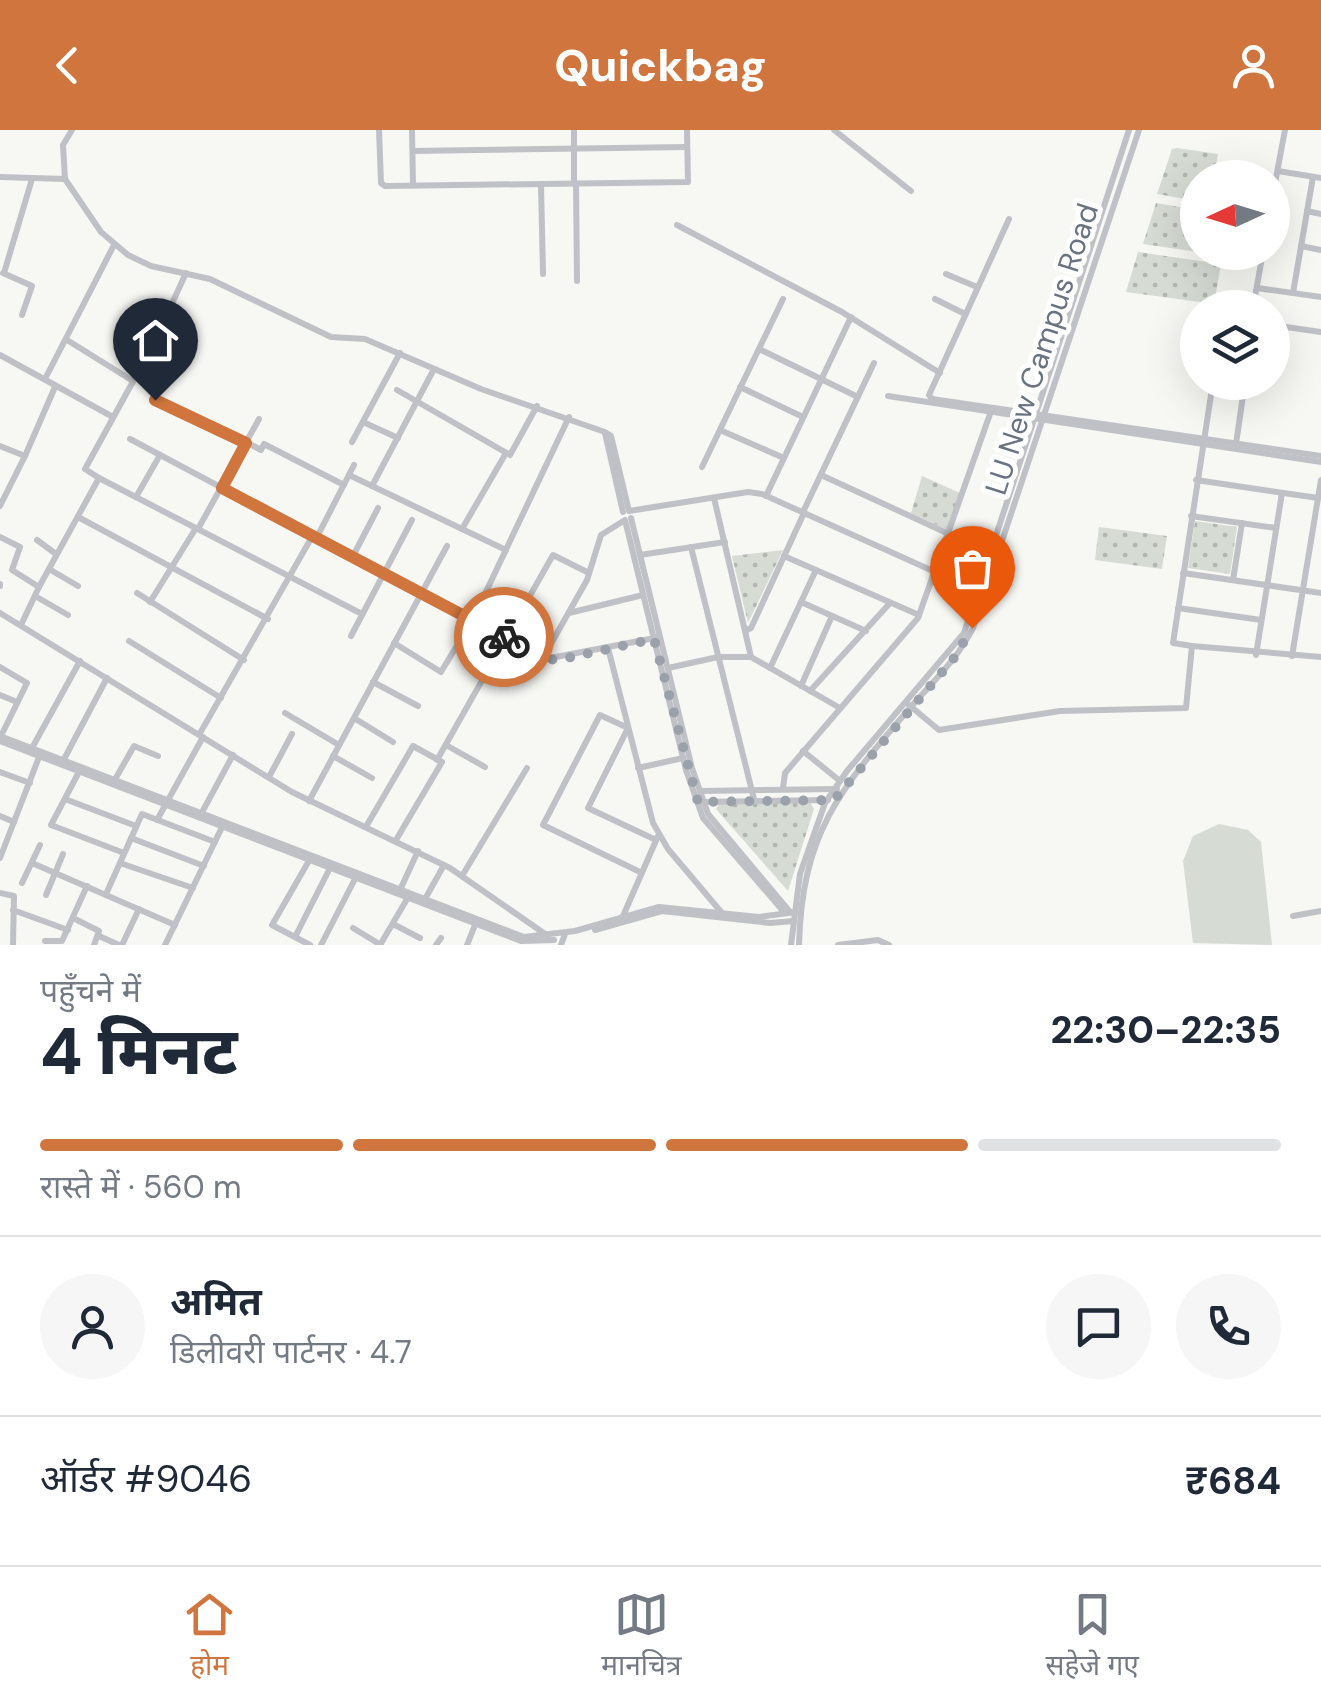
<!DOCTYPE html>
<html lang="hi">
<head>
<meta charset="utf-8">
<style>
  :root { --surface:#fff; --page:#f6f6f7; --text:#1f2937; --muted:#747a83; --line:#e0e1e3; --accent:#cf753d }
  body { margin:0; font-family:"DM Sans","Noto Sans Devanagari",sans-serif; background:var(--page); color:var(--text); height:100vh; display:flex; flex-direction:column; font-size:38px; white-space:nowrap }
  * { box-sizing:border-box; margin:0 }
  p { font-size:32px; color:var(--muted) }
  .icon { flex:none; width:55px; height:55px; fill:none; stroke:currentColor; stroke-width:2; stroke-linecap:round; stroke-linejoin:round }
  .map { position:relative; height:815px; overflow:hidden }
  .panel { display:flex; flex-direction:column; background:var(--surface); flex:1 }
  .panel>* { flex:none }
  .needle { width:65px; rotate:266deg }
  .buttons { position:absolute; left:1180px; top:30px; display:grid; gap:20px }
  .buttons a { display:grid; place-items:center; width:110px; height:110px; border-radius:50%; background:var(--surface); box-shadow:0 10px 40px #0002; font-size:50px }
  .pin { position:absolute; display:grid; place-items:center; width:85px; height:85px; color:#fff; margin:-102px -42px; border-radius:50% 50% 50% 0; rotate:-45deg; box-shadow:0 0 10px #0007 }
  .pin .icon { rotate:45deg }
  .courier { position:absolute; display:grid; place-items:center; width:100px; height:100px; margin:-50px; border:8px solid #cf753d; border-radius:50%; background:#fff; color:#222; box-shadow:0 2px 12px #0007 }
  .headline em { font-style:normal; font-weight:800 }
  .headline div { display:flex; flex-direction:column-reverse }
  .headline { display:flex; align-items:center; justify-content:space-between; height:170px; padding:0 40px }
  h1 { font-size:65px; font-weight:800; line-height:75px }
  .bar { display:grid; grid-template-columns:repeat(4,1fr); gap:15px 10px; align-content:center; height:120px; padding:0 40px }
  .bar i { height:12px; border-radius:8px; background:var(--line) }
  .bar .current { background:var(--accent) }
  .bar p { grid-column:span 4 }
  .line { display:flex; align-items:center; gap:25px; padding:0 40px; border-top:2px solid var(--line) }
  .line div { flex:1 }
  .round { display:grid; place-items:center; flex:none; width:105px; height:105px; border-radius:52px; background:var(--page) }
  header { display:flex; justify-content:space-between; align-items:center; height:130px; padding:0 40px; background:var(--accent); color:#fff; font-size:45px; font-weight:800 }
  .tab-bar { display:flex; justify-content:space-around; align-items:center; height:140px; border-top:2px solid var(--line); background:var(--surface); font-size:28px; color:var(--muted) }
  .tab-bar a { display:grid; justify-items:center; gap:5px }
  .tab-bar .current { color:var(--accent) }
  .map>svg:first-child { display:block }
  .grass { fill:url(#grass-dots) }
  .pitch { fill:#d6dbd4 }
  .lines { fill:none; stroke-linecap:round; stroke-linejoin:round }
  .minor { stroke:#bfc1c6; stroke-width:6 }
  .done { stroke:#9ba1aa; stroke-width:10; stroke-dasharray:0 18 }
  .route { stroke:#cf753d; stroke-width:12 }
  .labels { text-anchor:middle; stroke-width:10; stroke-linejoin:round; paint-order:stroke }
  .street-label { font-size:30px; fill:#6a7382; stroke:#fff }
</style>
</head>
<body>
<header><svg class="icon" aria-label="back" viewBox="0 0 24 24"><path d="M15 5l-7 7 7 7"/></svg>Quickbag<svg class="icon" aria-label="person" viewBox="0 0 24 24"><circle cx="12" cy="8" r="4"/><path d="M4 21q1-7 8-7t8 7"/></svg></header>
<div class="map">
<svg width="1321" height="815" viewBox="0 0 1321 815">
  <defs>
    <pattern id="grass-dots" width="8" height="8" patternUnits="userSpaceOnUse" patternTransform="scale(2.5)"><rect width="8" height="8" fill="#d6dbd4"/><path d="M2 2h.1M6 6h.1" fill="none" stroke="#b2b6b1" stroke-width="1.8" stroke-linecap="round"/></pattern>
  </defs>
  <rect width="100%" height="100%" fill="#f7f7f4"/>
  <g class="grass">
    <polygon points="1177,18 1218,24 1214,47 1198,48 1197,71 1157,64 1172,19"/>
    <polygon points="1156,73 1197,80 1198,122 1143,114"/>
    <polygon points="1138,122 1221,134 1214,174 1126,162"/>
    <polygon points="922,346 960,363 948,400 911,383"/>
    <polygon points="1195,391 1237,397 1230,444 1188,438"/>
    <polygon points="1099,397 1167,406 1162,439 1095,430"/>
    <polygon points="783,420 748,493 732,426"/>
    <polygon points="720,672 810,672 814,679 788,761 716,679"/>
  </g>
  <polygon class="pitch" points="1219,694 1248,700 1261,712 1272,815 1193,813 1183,731 1193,706"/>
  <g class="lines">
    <g class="minor">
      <polyline points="379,0 381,53 385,56 688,52 687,0"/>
      <polyline points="412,0 413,55"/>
      <polyline points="574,0 574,53"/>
      <polyline points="834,0 911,61"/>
      <polyline points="413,21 687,17"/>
      <polyline points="1278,41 1321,48"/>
      <polyline points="0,47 65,49 101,102 128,125 151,136 210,149 331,207 365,209 481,259 605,302 611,306 629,381 748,362 762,364 984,464"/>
      <polyline points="65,49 63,15 72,0"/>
      <polyline points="576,53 577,151"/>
      <polyline points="541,54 543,144"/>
      <polyline points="1272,69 1285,0"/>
      <polyline points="1307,81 1321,84"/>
      <polyline points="1009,89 929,265 932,269 1321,326"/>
      <polyline points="677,95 842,182 940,243"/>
      <polyline points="1301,116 1321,120"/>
      <polyline points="3,143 32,156 22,185"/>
      <polyline points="4,143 32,49"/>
      <polyline points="946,144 977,157"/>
      <polyline points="1257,158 1321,167"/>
      <polyline points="1293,163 1313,47"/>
      <polyline points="935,169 965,184"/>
      <polyline points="1253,178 1263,122"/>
      <polyline points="1272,195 1321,202"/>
      <polyline points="67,210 133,251"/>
      <polyline points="759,219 858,267"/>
      <polyline points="0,225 113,287"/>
      <polyline points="45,249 114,115"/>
      <polyline points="740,257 803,287"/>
      <polyline points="397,260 510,325 537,276"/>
      <polyline points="888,266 1321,332"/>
      <polyline points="155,269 245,313"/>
      <polyline points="363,292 398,308"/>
      <polyline points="720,300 784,328"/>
      <polyline points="605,303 623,382"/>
      <polyline points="130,309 545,529 660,507"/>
      <polyline points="246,312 261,320 264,314 344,355"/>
      <polyline points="352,312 400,223"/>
      <polyline points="1236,314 1245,252"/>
      <polyline points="0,316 25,326 0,376"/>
      <polyline points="25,326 55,257"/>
      <polyline points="702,337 783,169"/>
      <polyline points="349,345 506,420"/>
      <polyline points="821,345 949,404"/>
      <polyline points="99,348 362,484"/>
      <polyline points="1196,350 1318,368"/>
      <polyline points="372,356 434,239"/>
      <polyline points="766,366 851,187"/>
      <polyline points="136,367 160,325"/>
      <polyline points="714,368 751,527"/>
      <polyline points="803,382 874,233"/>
      <polyline points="1191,386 1276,398"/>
      <polyline points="78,387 268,489"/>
      <polyline points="631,388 692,638 708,684 790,782"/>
      <polyline points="198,399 259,289"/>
      <polyline points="462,399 506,323"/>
      <polyline points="0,407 20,417 12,440 39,457 21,495"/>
      <polyline points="317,407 354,335"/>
      <polyline points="37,410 56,424"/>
      <polyline points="691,417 754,669"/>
      <polyline points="640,425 725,412"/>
      <polyline points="353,426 378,378"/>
      <polyline points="784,426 919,485"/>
      <polyline points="49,439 78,456"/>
      <polyline points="1183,443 1321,463"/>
      <polyline points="1233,450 1242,393"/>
      <polyline points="0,454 0,456"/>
      <polyline points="39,457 99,348 85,339 153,215 186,143"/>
      <polyline points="137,463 244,530"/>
      <polyline points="35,466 68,485"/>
      <polyline points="150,472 196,398"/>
      <polyline points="801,472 866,501"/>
      <polyline points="1178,478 1261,490"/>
      <polyline points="0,483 292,662 450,738 548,806"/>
      <polyline points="569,483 643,465"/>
      <polyline points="745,501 751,498 804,383"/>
      <polyline points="351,506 412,390"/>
      <polyline points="129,511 221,568"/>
      <polyline points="394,513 441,542 473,489 569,287"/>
      <polyline points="1192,516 1173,513 1213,252"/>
      <polyline points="608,518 653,693 668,719 722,783"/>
      <polyline points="1256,525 1282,363"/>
      <polyline points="1292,526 1321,350"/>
      <polyline points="543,528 587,450 601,405 625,390 686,640 703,688 784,782"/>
      <polyline points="0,537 27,553 1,606"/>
      <polyline points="668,538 718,527 751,527 840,578"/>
      <polyline points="770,538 816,440"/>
      <polyline points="373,552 418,576"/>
      <polyline points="801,556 832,486"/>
      <polyline points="810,561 890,473"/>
      <polyline points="0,565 17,572"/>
      <polyline points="909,575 939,600 1060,581 1186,578 1192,516 1321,527"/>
      <polyline points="285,583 339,615"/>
      <polyline points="354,588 393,612"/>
      <polyline points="199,605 313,405"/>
      <polyline points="0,606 524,807 575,801 659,777 759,787 796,782"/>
      <polyline points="0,611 521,811 554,810"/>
      <polyline points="446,615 485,637"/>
      <polyline points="32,618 80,531"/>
      <polyline points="803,621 840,651"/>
      <polyline points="333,626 372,648"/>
      <polyline points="437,630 553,425 589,443"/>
      <polyline points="63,631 107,548"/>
      <polyline points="81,638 51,695 124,723"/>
      <polyline points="638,638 683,628"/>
      <polyline points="0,642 30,653"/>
      <polyline points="269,647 292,604"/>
      <polyline points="113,653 134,616 158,626"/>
      <polyline points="783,658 785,643 918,488 990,284"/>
      <polyline points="700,661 837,659"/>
      <polyline points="65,669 136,696"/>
      <polyline points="309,671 447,416"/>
      <polyline points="701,672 828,670"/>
      <polyline points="0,686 14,692"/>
      <polyline points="200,686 233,625"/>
      <polyline points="157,690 203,607"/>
      <polyline points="367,695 413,616 442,632 396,710"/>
      <polyline points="131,708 204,736"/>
      <polyline points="0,728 41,622"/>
      <polyline points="32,733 175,795"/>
      <polyline points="120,733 193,758"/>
      <polyline points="642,743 543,695 600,585 628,598 588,678 656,710"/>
      <polyline points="462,746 527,638"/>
      <polyline points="22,753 40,715"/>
      <polyline points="400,760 418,721"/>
      <polyline points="0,763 14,766 13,815"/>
      <polyline points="106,764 142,684 215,712"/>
      <polyline points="46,765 63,724"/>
      <polyline points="425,769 444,735"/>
      <polyline points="13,780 68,800"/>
      <polyline points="623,786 658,706"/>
      <polyline points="1293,786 1321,781"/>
      <polyline points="73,788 99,801 94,815"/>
      <polyline points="393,794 420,808"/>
      <polyline points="353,798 381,815"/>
      <polyline points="595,800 662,781 770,793 794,791"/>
      <polyline points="99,806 119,815"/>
      <polyline points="295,807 332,734"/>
      <polyline points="45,811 62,811 87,756"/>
      <polyline points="122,815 139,779"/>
      <polyline points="165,815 224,693"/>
      <polyline points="310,815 272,795 310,729"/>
      <polyline points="321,815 357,745"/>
      <polyline points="380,815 410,764"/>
      <polyline points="436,815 441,808"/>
      <polyline points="467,815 477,790"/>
      <polyline points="561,815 565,804"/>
      <polyline points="791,815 800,744 825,673 847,641 964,503 1129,0"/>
      <path d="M799,815C802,698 844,655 916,571C937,548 959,526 973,498L1139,0"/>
      <polyline points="838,815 878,810 889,815"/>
    </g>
  </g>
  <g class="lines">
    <polyline class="done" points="504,507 545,529 558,530 654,509 698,672 834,670 954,528 972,498"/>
    <polyline class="route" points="155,270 246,313 222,358 504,507"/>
  </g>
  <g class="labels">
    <g class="street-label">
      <text transform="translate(1042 219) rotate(-72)" y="10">LU New Campus Road</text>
    </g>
  </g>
</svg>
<div class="buttons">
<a><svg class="needle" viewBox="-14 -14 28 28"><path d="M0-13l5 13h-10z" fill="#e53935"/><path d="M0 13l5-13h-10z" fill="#747a83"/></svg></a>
<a><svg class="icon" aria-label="layers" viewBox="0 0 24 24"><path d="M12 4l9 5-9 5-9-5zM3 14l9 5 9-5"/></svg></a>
</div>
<div class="pin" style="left:972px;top:498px;background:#ea580c"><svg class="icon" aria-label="bag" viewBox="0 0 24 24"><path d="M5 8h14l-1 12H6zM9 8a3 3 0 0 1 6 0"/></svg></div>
<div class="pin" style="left:155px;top:270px;background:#1f2937"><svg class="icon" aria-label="home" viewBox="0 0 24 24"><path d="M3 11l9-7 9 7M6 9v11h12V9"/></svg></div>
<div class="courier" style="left:504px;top:507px"><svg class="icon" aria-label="bike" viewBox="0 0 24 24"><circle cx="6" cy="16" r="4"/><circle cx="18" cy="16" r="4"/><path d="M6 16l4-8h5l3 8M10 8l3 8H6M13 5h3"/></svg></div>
</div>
<section class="panel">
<div class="headline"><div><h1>4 मिनट</h1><p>पहुँचने में</p></div><em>22:30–22:35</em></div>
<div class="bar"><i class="current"></i><i class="current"></i><i class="current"></i><i></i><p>रास्ते में · 560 m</p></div>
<div class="line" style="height:180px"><a class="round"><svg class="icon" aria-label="person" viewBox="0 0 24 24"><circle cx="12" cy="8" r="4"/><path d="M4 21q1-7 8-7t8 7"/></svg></a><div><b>अमित</b><p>डिलीवरी पार्टनर · 4.7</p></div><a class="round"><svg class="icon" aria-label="chat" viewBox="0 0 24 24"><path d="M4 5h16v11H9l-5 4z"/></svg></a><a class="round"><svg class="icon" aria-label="phone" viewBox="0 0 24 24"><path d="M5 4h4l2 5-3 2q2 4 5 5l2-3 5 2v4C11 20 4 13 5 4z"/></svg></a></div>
<div class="line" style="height:130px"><div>ऑर्डर #9046</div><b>₹684</b></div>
</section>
<nav class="tab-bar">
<a class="current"><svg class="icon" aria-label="home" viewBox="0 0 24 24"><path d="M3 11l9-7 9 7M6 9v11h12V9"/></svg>होम</a>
<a><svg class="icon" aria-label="map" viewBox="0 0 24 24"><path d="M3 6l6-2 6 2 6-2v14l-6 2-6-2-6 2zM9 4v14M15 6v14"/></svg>मानचित्र</a>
<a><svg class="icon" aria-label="saved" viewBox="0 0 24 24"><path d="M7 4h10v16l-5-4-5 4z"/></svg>सहेजे गए</a>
</nav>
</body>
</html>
